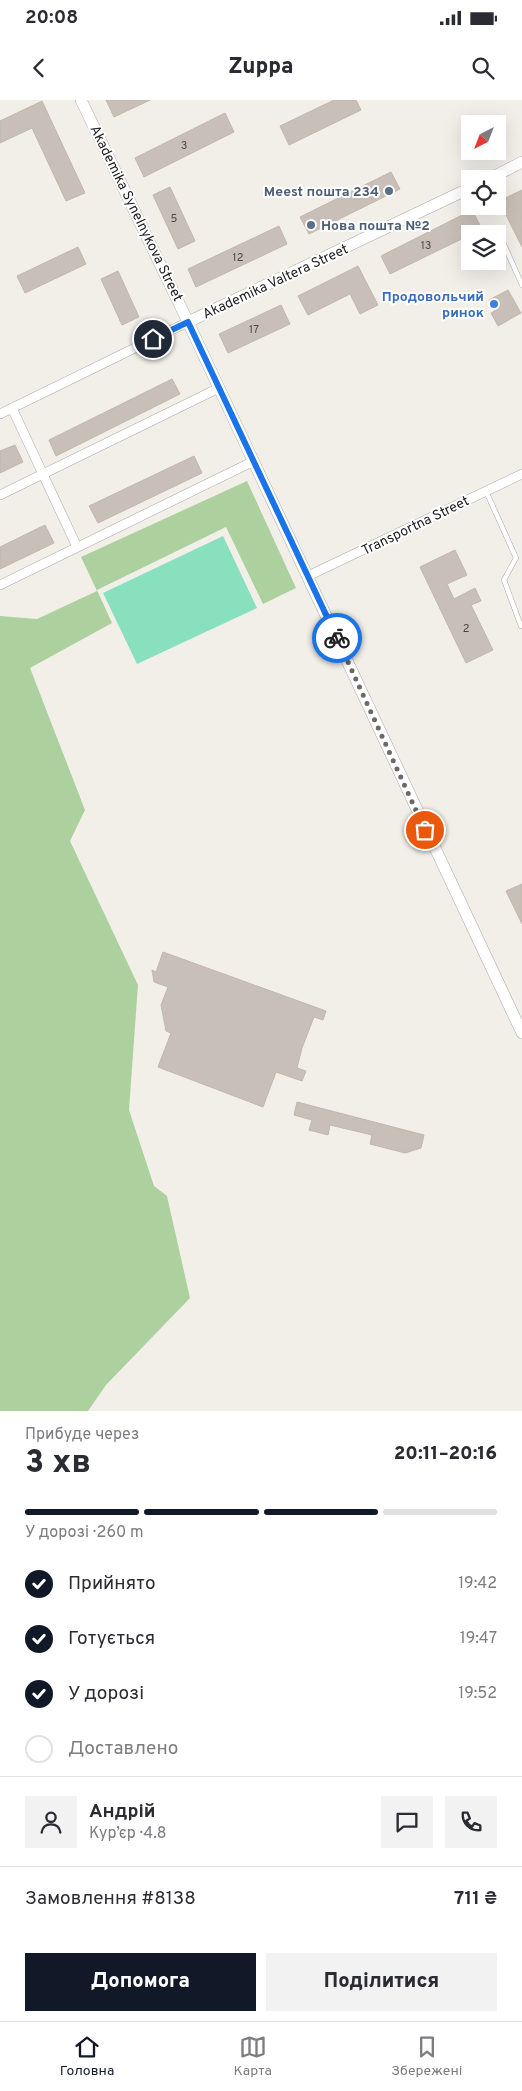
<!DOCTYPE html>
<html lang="uk">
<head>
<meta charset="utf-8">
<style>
  :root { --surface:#fff; --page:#f2f2f3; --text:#2b2b33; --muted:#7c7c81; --line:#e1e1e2; --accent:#111827 }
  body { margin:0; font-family:Overpass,sans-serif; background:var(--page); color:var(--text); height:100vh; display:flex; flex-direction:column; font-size:19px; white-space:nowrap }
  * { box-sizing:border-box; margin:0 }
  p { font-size:16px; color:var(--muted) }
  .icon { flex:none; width:28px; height:28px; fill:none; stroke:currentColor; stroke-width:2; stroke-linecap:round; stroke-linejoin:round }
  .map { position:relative; height:1311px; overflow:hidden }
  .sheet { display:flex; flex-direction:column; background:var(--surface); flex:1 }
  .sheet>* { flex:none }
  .needle { width:32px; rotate:222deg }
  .controls { position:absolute; left:461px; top:15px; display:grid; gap:10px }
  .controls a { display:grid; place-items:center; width:45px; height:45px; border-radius:0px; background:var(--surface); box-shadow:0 5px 20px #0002; font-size:25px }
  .pin { position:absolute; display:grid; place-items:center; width:42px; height:42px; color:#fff; margin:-21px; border:2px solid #fff; border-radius:50%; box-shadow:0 1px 5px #0007 }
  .courier { position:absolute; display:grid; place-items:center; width:50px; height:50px; margin:-25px; border:4px solid #1a73e8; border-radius:50%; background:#fff; color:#222; box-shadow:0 1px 6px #0007 }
  .overview em { font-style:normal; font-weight:800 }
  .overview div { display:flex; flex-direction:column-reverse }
  .overview { display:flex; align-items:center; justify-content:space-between; height:85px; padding:0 25px }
  h1 { font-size:32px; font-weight:800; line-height:38px }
  .bar { display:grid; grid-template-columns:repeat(4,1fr); gap:8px 5px; align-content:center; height:60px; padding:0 25px }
  .bar i { height:6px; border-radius:4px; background:var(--line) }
  .bar .selected { background:var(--accent) }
  .bar p { grid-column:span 4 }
  .line { display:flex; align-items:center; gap:12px; padding:0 25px; border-top:1px solid var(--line) }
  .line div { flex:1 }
  .round { display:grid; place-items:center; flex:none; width:52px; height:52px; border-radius:0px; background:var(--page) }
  ol { padding:0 25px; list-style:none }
  li { display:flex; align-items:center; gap:15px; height:55px }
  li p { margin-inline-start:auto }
  li .icon { padding:5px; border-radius:50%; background:var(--accent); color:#fff; stroke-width:4 }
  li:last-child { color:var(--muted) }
  li i { width:28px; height:28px; border:2px solid var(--line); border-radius:50% }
  .primary-button { display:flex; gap:10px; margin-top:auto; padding:10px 25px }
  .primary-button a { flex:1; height:58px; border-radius:0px; background:var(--accent); color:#fff; font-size:20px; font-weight:800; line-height:58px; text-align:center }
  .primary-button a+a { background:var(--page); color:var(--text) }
  .status { display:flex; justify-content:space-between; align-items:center; height:35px; padding:0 25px; background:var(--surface); direction:ltr }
  .status svg { height:14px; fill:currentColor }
  header { display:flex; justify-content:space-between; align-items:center; height:65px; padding:0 25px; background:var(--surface); font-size:22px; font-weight:800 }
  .tabs { display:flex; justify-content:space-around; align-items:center; height:70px; border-top:1px solid var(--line); background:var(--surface); font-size:14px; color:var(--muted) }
  .tabs a { display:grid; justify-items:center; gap:2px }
  .tabs .selected { color:var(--accent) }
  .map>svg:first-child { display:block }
  .forest { fill:#add19e }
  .pitch { fill:#88e0be }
  .building { fill:#c7bfb8; stroke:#c4b6ab }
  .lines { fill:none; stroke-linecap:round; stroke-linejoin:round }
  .service-casing { stroke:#a9a9a9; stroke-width:5.5 }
  .minor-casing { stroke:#a9a9a9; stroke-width:10 }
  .tertiary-casing { stroke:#a9a9a9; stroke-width:12 }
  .service { stroke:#fff; stroke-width:4.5 }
  .minor { stroke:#fff; stroke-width:9 }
  .tertiary { stroke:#fff; stroke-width:11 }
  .done { stroke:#6b6a68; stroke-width:5; stroke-dasharray:0 9 }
  .route { stroke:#1a73e8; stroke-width:6 }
  .service-dot { fill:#5c6f8a; stroke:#fff; stroke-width:2 }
  .shop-dot { fill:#3f7fe0; stroke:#fff; stroke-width:2 }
  .labels { text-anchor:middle; stroke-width:4; stroke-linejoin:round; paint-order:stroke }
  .number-label { font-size:11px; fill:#4b4948 }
  .service-label { font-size:14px; font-weight:bold; fill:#4e5e75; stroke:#fff; text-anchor:end }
  .street-label { font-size:14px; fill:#222; stroke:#fff }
  .shop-label { font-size:14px; font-weight:bold; fill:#366cbe; stroke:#fff; text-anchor:end }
</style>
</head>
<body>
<div class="status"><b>20:08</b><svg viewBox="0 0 49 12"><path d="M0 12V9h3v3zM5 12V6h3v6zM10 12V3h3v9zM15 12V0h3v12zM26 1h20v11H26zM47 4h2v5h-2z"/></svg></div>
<header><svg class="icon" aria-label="back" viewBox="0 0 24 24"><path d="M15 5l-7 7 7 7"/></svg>Zuppa<svg class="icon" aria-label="search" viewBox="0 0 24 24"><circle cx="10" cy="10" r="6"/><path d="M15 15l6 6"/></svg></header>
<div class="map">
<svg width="522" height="1311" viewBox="0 0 522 1311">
  <rect width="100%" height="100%" fill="#f2efe9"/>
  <polygon class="forest" points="247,381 296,488 263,504 226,427 97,490 112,523 30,568 85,710 70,741 138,885 129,1010 154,1086 167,1096 190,1198 106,1285 88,1311 0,1311 0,516 37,519 97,491 81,457"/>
  <polygon class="pitch" points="223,436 257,508 137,564 103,493"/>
  <g class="building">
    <polygon points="106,0 150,0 114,17"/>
    <polygon points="334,0 356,0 361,10 289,45 280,26"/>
    <polygon points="42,1 85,93 66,101 32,28 0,43 0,21"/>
    <polygon points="225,13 234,32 144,77 135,58"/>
    <polygon points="391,72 400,89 309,134 300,117"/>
    <polygon points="170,87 195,141 178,149 153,95"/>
    <polygon points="522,90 522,147 499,101"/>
    <polygon points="472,110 482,129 390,174 381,156"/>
    <polygon points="279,126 287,144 196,187 188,169"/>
    <polygon points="78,147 86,164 25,193 17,176"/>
    <polygon points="358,166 378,205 360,214 350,194 308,215 298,196"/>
    <polygon points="118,171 139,217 122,225 101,179"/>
    <polygon points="508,190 521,213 498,226 491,213 495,211 489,200"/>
    <polygon points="281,205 290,224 228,253 219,234"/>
    <polygon points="172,279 180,294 56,356 49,340"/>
    <polygon points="15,345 23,362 0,373 0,351"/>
    <polygon points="194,356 202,373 98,423 89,406"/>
    <polygon points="45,425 54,443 0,469 0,447"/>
    <polygon points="455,450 467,475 447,484 454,499 475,488 481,501 471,505 493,550 466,563 420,467"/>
    <polygon points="522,784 522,824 506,791"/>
    <polygon points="163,852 326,911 323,920 314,917 302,948 297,968 306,971 302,981 276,972 263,1007 158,967 171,933 166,931 161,905 168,887 154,882 152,870 156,872"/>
    <polygon points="297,1002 424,1035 421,1048 405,1053 370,1044 372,1035 330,1025 328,1035 309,1030 312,1020 294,1015"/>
  </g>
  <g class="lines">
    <g class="service-casing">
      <g id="service">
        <polyline points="498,131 522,185"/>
        <polyline points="486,391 516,458 504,480 521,526"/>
      </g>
    </g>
    <g class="minor-casing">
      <g id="minor">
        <polyline points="12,308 77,447"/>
        <polyline points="0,314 188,222"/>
        <polyline points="0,395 219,288"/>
        <polyline points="308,476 522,374"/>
        <polyline points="0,485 254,361"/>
      </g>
    </g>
    <g class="tertiary-casing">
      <g id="tertiary">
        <polyline points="81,0 188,222 522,933"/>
        <polyline points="489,79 522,62"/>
        <polyline points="188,222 470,88"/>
      </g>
    </g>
    <use href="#service" class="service"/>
    <use href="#minor" class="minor"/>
    <use href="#tertiary" class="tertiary"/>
  </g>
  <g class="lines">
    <polyline class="done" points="337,538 425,730"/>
    <polyline class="route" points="153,239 188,222 337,538"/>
  </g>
  <g class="service-dot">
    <circle cx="389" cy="91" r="5"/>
    <circle cx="311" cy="125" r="5"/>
  </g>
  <circle class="shop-dot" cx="494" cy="204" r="5"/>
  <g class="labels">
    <g class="number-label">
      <text x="184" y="49">3</text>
      <text x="174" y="122">5</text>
      <text x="426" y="149">13</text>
      <text x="238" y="161">12</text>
      <text x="254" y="233">17</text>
      <text x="466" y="532">2</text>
    </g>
    <g class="service-label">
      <text x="379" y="96">Meest пошта 234</text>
      <text x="321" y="130" text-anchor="start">Нова пошта №2</text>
    </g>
    <g class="street-label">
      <text transform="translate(137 113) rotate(64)" y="5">Akademika Synelnykova Street</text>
      <text transform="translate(275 181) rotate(-25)" y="5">Akademika Valtera Street</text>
      <text transform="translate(415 425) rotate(-26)" y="5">Transportna Street</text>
    </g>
    <g class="shop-label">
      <text x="484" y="201">Продовольчий<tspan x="484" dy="16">ринок</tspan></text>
    </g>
  </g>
</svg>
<div class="controls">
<a><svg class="needle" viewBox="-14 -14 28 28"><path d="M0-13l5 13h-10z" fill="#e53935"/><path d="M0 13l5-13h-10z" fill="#7c7c81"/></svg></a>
<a><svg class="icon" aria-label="locate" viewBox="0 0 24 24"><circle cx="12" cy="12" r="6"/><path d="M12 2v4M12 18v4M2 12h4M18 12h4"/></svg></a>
<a><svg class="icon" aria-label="layers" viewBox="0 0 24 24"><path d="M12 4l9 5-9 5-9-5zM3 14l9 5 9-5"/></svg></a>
</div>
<div class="pin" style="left:425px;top:730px;background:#ea580c"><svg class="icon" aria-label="bag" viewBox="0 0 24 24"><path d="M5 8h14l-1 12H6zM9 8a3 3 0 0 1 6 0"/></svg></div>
<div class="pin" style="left:153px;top:239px;background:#1f2937"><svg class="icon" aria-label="home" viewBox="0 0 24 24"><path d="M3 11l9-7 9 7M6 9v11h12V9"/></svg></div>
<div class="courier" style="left:337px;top:538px"><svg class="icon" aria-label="bike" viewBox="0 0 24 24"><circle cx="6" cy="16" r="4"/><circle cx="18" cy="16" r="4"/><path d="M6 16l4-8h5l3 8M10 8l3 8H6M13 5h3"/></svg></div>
</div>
<section class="sheet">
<div class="overview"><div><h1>3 хв</h1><p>Прибуде через</p></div><em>20:11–20:16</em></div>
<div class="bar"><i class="selected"></i><i class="selected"></i><i class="selected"></i><i></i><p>У дорозі · 260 m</p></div>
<ol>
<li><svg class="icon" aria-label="check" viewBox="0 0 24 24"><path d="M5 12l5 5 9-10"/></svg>Прийнято<p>19:42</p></li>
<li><svg class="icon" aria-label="check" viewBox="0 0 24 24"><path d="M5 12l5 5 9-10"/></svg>Готується<p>19:47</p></li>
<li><svg class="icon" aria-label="check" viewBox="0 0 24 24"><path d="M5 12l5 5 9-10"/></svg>У дорозі<p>19:52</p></li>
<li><i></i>Доставлено</li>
</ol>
<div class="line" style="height:90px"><a class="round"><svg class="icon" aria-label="person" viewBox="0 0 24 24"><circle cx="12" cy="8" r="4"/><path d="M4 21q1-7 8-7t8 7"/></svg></a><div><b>Андрій</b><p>Кур’єр · 4.8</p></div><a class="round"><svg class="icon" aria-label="chat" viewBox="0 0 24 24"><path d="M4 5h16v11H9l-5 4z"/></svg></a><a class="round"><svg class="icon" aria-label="phone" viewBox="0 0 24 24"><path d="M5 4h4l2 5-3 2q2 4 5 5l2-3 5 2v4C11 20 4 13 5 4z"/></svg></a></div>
<div class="line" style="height:65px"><div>Замовлення #8138</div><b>711 ₴</b></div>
<div class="primary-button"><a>Допомога</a><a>Поділитися</a></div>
</section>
<nav class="tabs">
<a class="selected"><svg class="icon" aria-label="home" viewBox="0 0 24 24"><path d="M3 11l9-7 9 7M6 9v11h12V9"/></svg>Головна</a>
<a><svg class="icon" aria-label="map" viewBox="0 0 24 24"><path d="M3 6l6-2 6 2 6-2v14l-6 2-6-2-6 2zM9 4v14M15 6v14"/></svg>Карта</a>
<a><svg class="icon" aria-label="saved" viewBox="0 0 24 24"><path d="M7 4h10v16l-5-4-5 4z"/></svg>Збережені</a>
</nav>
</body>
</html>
